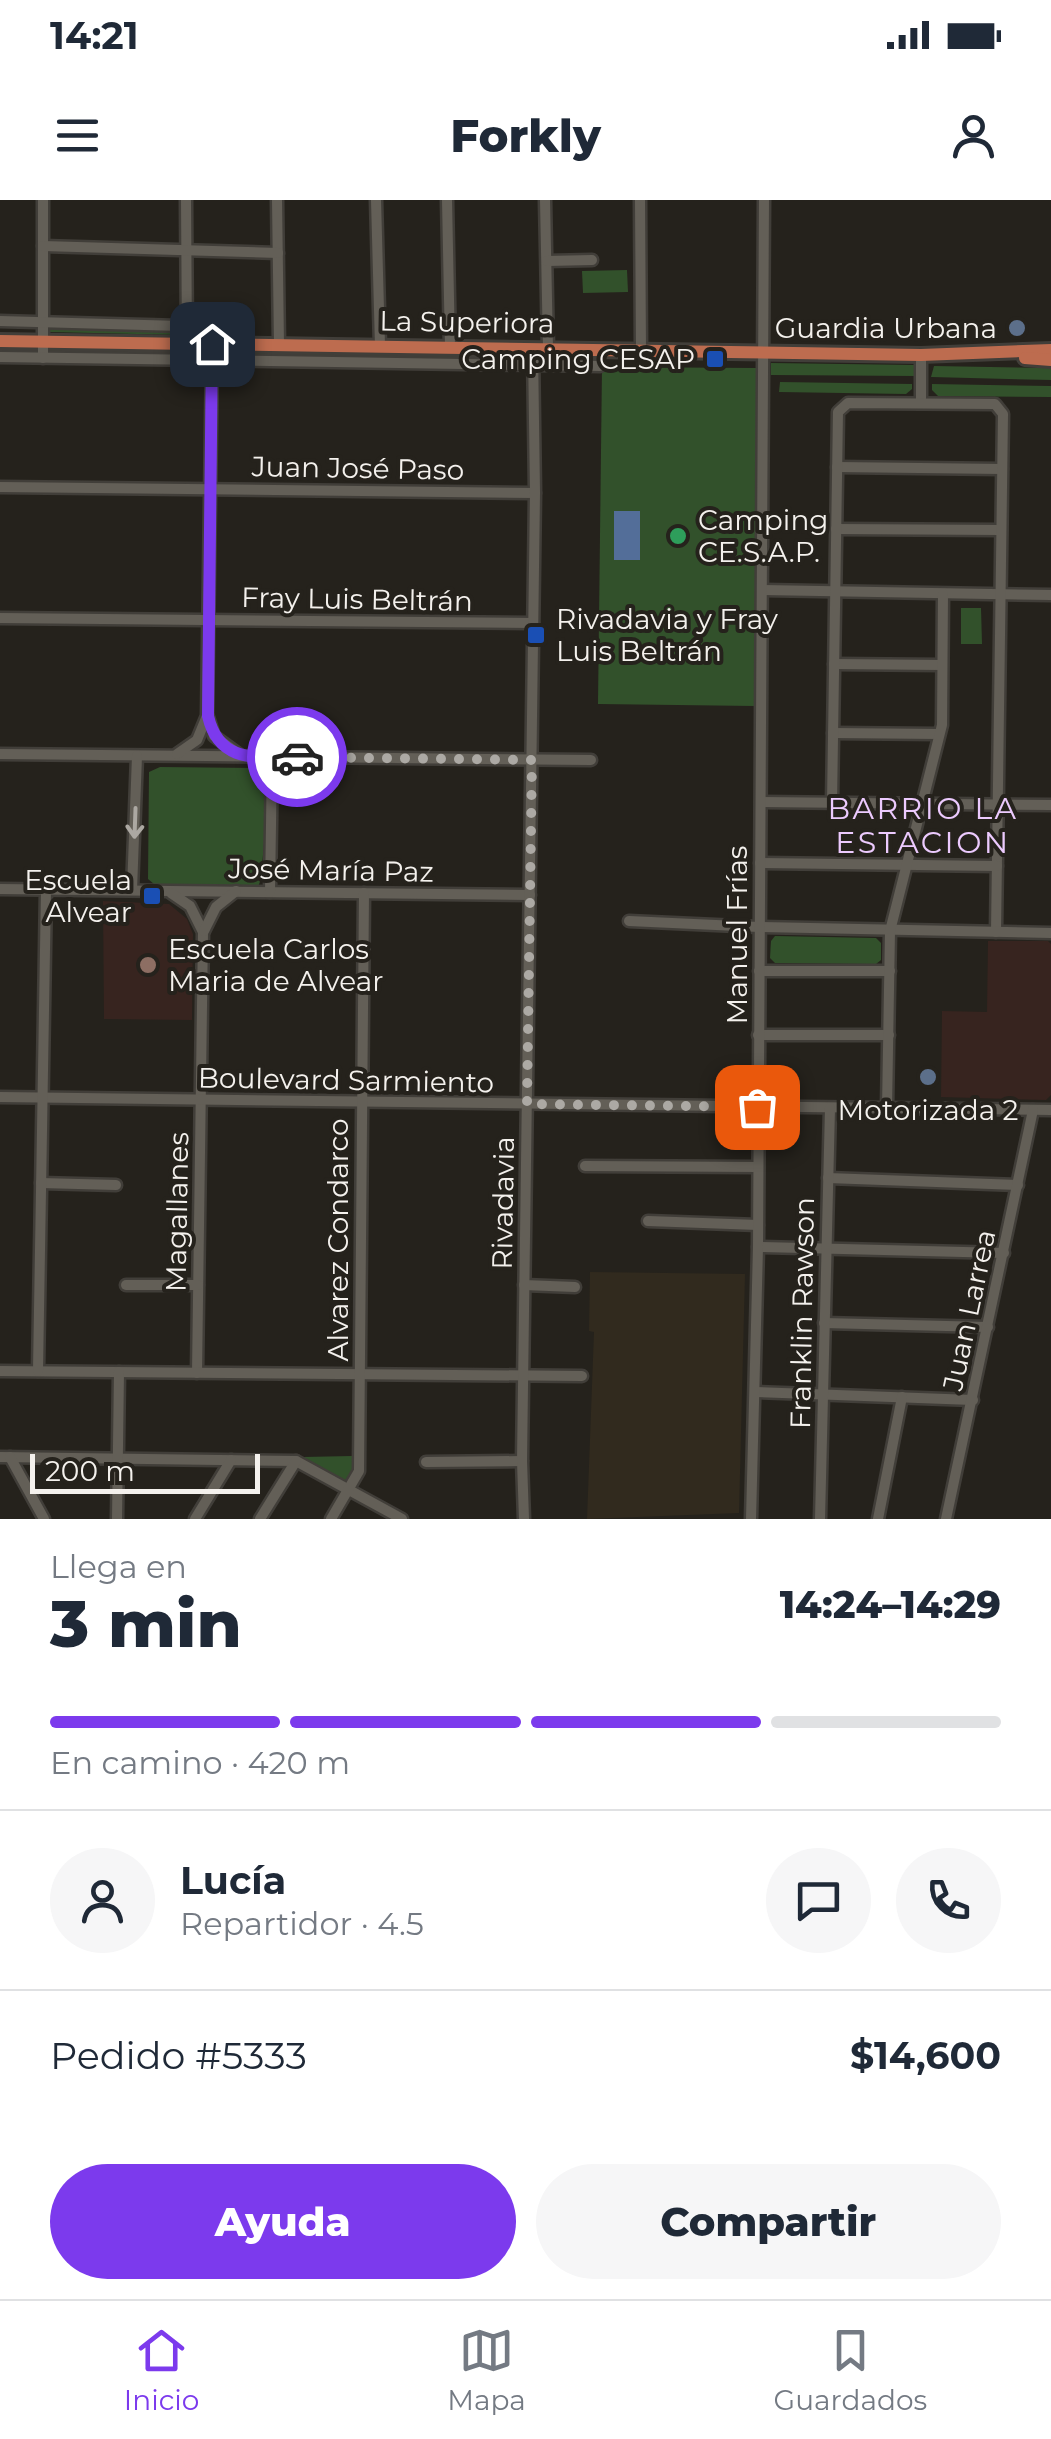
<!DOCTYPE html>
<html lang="es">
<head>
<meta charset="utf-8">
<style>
  :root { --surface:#fff; --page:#f6f6f7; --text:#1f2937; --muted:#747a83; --line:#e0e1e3; --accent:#7c3aed }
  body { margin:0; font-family:Montserrat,sans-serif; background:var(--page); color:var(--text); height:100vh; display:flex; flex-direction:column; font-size:38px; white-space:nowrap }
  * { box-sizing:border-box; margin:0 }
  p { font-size:32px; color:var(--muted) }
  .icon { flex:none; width:55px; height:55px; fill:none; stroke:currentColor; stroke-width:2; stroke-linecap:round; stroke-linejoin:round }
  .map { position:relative; height:1319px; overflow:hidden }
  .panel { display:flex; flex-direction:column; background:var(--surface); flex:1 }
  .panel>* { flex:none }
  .scale { position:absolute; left:30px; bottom:25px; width:230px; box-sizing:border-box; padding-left:10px; border:5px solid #f4f1ed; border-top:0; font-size:28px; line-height:35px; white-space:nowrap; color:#f4f1ed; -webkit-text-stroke:8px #25221c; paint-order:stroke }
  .pin { position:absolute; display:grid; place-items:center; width:85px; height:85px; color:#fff; margin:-42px; border-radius:20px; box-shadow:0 5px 15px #0006 }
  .courier { position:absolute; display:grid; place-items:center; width:100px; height:100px; margin:-50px; border:8px solid #7c3aed; border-radius:50%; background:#fff; color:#222; box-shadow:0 2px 12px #0007 }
  .headline em { font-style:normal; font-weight:800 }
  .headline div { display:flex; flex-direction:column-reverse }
  .headline { display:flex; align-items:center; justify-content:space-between; height:170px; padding:0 50px }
  h1 { font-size:65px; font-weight:800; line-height:75px }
  .bar { display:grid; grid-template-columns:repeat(4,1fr); gap:15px 10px; align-content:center; height:120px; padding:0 50px }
  .bar i { height:12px; border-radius:8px; background:var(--line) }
  .bar .active { background:var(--accent) }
  .bar p { grid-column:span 4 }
  .line { display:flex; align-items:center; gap:25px; padding:0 50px; border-top:2px solid var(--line) }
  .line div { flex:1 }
  .round { display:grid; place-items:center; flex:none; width:105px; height:105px; border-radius:52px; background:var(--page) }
  .action { display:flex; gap:20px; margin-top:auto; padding:20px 50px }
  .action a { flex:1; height:115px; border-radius:60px; background:var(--accent); color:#fff; font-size:40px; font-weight:800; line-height:115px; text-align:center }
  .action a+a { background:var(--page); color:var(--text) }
  .status { display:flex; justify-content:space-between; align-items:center; height:70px; padding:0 50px; background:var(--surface); direction:ltr }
  .status svg { height:28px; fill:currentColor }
  header { display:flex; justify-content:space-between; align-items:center; height:130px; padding:0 50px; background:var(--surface); font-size:45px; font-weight:800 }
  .tabs { display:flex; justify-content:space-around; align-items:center; height:140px; border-top:2px solid var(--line); background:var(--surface); font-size:28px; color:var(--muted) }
  .tabs a { display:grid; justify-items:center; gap:5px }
  .tabs .active { color:var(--accent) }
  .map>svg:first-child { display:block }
  .built { fill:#312a1e }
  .education { fill:#37241f }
  .green { fill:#32512b }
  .water { fill:#536e99 }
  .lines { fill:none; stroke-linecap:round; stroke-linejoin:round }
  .minor-casing { stroke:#413e39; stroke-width:15 }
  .major-casing { stroke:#413e39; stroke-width:18 }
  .minor { stroke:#635f57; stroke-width:10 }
  .major { stroke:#bd6c4f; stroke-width:12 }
  .oneway { stroke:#aca8a2 }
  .done { stroke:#aca9a4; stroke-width:10; stroke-dasharray:0 18 }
  .route { stroke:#7c3aed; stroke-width:12 }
  .service-dot { fill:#5c6f8a; stroke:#25221c; stroke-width:4 }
  .transit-dot { fill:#1a4fb4; stroke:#25221c; stroke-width:4 }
  .leisure-dot { fill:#2e9e5b; stroke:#25221c; stroke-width:4 }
  .education-dot { fill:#8d6e63; stroke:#25221c; stroke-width:4 }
  .labels { text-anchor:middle; stroke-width:8; stroke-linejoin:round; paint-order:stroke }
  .street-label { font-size:28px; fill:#f4f1ed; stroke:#25221c }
  .poi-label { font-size:28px; fill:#f4f1ed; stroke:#25221c; text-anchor:end }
  .neighbourhood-label { font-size:30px; letter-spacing:2.5px; fill:#eccafe; stroke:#25221c }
</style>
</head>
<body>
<div class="status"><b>14:21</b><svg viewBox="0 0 49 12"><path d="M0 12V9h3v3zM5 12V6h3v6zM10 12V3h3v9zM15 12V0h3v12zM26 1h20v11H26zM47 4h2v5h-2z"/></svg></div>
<header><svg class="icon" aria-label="menu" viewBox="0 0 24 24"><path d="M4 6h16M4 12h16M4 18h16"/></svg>Forkly<svg class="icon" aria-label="person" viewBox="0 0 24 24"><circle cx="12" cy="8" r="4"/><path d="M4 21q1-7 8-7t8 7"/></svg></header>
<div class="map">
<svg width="1051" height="1319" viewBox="0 0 1051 1319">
  <rect width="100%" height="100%" fill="#25221c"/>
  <polygon class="built" points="590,1072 745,1074 739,1313 587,1319 594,1132 589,1131"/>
  <g class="education">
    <polygon points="103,701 169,704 187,719 193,734 192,820 104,819"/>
    <polygon points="988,741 1048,741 1051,744 1051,895 1046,900 941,897 942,811 987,812"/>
  </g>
  <g class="green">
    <polygon points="627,70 628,92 583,93 582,71"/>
    <polygon points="50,125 181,129 180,135 49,132"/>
    <polygon points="51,145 205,149 206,155 50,152"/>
    <polygon points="218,149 528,155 527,162 220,156"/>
    <polygon points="771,163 915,165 915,176 771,175"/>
    <polygon points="934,166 1051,168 1051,180 931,177"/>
    <polygon points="602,167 757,168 754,506 598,504"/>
    <polygon points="780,182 912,184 912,189 906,194 779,192"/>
    <polygon points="932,184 1051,186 1051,197 938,196 932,190"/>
    <polygon points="961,408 981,408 982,444 961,444"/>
    <path d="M160,567L260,568C271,595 263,649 261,679L258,687L154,684L148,679L149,572Z"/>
    <polygon points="775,736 876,738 881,743 881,760 876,764 775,763 770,758 771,741"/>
    <polygon points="352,1256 354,1267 346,1281 303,1257"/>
  </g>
  <rect class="water" x="614" y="311" width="26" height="49"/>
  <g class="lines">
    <g class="minor-casing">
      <g id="minor">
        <polyline points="43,0 43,158"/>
        <polyline points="186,0 187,143"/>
        <polyline points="277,0 279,144"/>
        <polyline points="376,0 380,146"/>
        <polyline points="447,0 450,147"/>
        <polyline points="545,0 548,149"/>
        <polyline points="640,0 641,150"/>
        <polyline points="43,46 278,53"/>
        <polyline points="547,61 592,60"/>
        <polyline points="0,121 217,127"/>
        <polyline points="0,157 600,166"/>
        <polyline points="921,203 921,155"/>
        <polyline points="837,267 1002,269"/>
        <polyline points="0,287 535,293"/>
        <polyline points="836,329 1001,330"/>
        <polyline points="763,390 1051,395"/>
        <polyline points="0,418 533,423"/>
        <polyline points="834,464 942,465"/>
        <polyline points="208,517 214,536 240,555"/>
        <polyline points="833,533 939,534"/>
        <polyline points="0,554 591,560"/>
        <polyline points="177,554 197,540 207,516 212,154"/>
        <polyline points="761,602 1051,605"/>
        <polyline points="832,603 838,212 848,203 995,204 1003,214 996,732"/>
        <polyline points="760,663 997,666"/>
        <polyline points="0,689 530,695"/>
        <polyline points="132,690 137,556"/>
        <polyline points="270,692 272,557"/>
        <polyline points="171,693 190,706 203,732 197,1173"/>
        <polyline points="629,721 759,727 1051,733"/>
        <polyline points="204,731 216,707 236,691"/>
        <polyline points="759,771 890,771"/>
        <polyline points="758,835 889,835"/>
        <polyline points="0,897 1051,910"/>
        <polyline points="887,908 890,731 942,525 943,394"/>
        <polyline points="585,966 758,967"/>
        <polyline points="828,978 1018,985"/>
        <polyline points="41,983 116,985"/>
        <polyline points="648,1021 758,1025"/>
        <polyline points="758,1047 1004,1053"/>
        <polyline points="126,1085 198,1085"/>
        <polyline points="524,1085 575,1087"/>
        <polyline points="824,1123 988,1127"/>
        <polyline points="0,1171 582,1176"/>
        <polyline points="38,1171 46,690"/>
        <polyline points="755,1192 973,1200"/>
        <polyline points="0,1257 296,1261 402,1319"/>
        <polyline points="10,1257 44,1319"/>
        <polyline points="426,1262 522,1261"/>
        <polyline points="117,1319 119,1172"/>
        <polyline points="195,1319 231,1260"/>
        <polyline points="260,1319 296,1261"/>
        <polyline points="331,1319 359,1271 364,693"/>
        <polyline points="524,1319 522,1261 535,293 533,149"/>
        <polyline points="751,1319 758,1047 764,0"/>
        <polyline points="820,1319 830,908"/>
        <polyline points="878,1319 902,1197"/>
        <polyline points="946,1319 1033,910"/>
      </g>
    </g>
    <g class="major-casing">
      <g id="major">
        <polyline points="0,141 921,155 1051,150"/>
        <polyline points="1025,158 1051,160"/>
      </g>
    </g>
    <use href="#minor" class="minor"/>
    <use href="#major" class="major"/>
  </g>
  <defs><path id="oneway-shaft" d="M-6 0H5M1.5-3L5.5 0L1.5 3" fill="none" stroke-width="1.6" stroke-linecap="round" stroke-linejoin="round" transform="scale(2.5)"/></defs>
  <use class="oneway" href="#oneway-shaft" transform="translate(135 623) rotate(92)"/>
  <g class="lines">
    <polyline class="done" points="297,557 532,560 527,904 757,907"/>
    <path class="route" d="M212,144L208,516C219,564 257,557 297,557"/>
  </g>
  <g class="service-dot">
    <circle cx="1017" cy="128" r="10"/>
    <circle cx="928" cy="877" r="10"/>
  </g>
  <g class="transit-dot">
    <rect x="705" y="149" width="20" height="20" rx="5"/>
    <rect x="526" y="425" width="20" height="20" rx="5"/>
    <rect x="142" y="686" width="20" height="20" rx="5"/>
  </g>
  <circle class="leisure-dot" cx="678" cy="336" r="10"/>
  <circle class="education-dot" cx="148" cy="765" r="10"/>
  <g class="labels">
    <g class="street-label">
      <text transform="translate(467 122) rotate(1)" y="10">La Superiora</text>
      <text transform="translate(358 268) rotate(1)" y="10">Juan José Paso</text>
      <text transform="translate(357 399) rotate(1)" y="10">Fray Luis Beltrán</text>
      <text transform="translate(331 670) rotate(1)" y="10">José María Paz</text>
      <text transform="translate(737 735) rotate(-90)" y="10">Manuel Frías</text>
      <text transform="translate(346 880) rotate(1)" y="10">Boulevard Sarmiento</text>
      <text transform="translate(503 1003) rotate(-89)" y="10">Rivadavia</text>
      <text transform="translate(177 1012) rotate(-89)" y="10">Magallanes</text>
      <text transform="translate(338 1040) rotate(-90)" y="10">Alvarez Condarco</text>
      <text transform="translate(969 1110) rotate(-78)" y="10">Juan Larrea</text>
      <text transform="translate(802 1113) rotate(-89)" y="10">Franklin Rawson</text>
    </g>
    <g class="poi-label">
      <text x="997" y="138">Guardia Urbana</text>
      <text x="695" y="169">Camping CESAP</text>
      <text x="698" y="330" text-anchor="start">Camping<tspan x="698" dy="32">CE.S.A.P.</tspan></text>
      <text x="556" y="429" text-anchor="start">Rivadavia y Fray<tspan x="556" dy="32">Luis Beltrán</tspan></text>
      <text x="132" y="690">Escuela<tspan x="132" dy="32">Alvear</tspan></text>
      <text x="168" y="759" text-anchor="start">Escuela Carlos<tspan x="168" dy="32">Maria de Alvear</tspan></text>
      <text x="928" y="920" text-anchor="middle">Motorizada 2</text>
    </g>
    <g class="neighbourhood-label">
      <text x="923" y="619">BARRIO LA<tspan x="923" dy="34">ESTACION</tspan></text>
    </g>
  </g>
</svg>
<div class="scale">200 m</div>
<div class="pin" style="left:757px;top:907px;background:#ea580c"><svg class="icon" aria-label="bag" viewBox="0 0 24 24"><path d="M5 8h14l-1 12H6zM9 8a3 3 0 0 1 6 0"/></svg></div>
<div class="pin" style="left:212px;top:144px;background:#1f2937"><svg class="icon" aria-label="home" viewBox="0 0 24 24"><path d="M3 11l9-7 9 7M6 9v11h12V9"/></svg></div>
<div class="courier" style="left:297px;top:557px"><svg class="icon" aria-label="car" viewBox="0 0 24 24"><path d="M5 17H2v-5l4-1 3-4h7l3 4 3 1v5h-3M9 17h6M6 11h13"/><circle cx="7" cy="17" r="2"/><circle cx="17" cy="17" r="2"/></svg></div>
</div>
<section class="panel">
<div class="headline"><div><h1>3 min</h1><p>Llega en</p></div><em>14:24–14:29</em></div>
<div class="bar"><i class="active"></i><i class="active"></i><i class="active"></i><i></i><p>En camino · 420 m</p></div>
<div class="line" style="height:180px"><a class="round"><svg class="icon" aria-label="person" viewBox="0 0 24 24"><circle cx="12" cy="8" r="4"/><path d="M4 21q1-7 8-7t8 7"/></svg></a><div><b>Lucía</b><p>Repartidor · 4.5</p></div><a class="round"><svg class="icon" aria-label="chat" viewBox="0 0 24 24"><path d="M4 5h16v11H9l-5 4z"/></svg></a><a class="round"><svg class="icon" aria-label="phone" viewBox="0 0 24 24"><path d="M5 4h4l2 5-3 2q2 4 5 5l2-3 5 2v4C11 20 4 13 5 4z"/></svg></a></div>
<div class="line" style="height:130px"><div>Pedido #5333</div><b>$14,600</b></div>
<div class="action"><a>Ayuda</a><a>Compartir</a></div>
</section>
<nav class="tabs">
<a class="active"><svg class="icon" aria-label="home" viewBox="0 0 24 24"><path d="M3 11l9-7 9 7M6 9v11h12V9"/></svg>Inicio</a>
<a><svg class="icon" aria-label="map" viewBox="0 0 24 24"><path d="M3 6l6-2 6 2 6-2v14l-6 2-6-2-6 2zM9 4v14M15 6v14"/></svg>Mapa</a>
<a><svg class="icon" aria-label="saved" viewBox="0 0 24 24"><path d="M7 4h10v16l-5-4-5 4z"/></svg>Guardados</a>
</nav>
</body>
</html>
